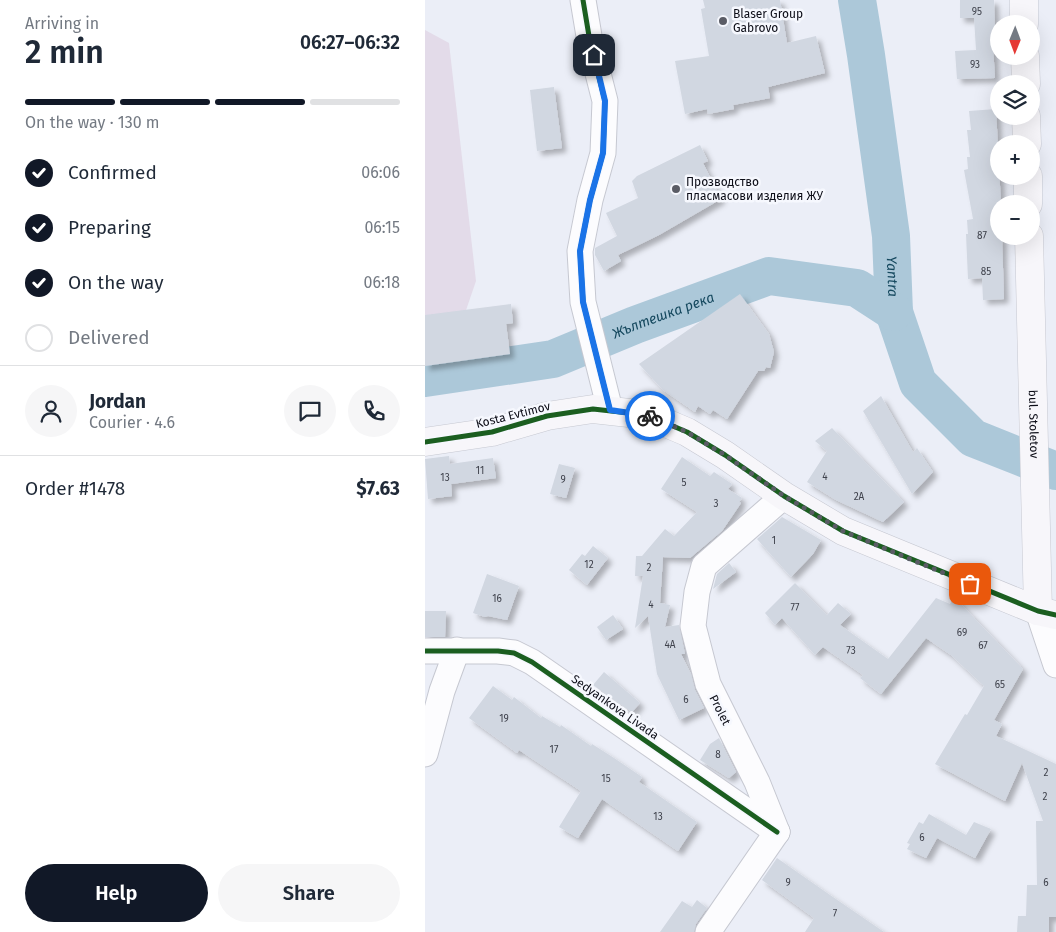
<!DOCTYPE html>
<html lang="en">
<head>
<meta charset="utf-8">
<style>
  :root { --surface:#fff; --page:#f6f6f7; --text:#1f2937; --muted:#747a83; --line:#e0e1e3; --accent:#111827 }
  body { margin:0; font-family:"Fira Sans",sans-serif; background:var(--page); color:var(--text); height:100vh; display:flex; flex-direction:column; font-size:19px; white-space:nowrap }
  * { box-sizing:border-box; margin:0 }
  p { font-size:16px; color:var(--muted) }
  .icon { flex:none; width:28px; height:28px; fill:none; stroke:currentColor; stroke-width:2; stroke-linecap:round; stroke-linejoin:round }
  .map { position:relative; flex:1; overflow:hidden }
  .drawer { display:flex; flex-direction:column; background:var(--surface); width:425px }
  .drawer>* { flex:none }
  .needle { width:32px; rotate:181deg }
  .tools { position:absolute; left:565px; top:15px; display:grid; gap:10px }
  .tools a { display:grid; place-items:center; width:50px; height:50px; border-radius:50%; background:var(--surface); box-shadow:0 5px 20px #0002; font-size:25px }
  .pin { position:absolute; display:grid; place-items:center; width:42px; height:42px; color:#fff; margin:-21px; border-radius:10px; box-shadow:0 2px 8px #0006 }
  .courier { position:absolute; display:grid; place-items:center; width:50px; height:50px; margin:-25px; border:4px solid #1a73e8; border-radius:50%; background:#fff; color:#222; box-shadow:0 1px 6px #0007 }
  .headline em { font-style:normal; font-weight:600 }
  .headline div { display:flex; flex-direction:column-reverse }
  .headline { display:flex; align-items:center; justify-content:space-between; height:85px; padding:0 25px }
  h1 { font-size:32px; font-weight:600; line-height:38px }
  .bar { display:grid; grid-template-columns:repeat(4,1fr); gap:8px 5px; align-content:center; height:60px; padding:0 25px }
  .bar i { height:6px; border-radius:4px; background:var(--line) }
  .bar .selected { background:var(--accent) }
  .bar p { grid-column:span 4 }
  .line { display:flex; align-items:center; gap:12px; padding:0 25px; border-top:1px solid var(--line) }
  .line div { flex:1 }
  .round { display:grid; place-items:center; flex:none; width:52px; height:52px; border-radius:26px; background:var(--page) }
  ol { padding:0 25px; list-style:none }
  li { display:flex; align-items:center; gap:15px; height:55px }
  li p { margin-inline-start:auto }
  li .icon { padding:5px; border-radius:50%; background:var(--accent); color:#fff; stroke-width:4 }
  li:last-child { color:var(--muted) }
  li i { width:28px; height:28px; border:2px solid var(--line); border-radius:50% }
  .primary-button { display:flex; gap:10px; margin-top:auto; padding:10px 25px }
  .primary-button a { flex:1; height:58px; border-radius:30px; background:var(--accent); color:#fff; font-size:20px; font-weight:600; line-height:58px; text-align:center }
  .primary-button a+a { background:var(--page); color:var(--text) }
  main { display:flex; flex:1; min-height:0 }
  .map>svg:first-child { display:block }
  .green { fill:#e3dbe9 }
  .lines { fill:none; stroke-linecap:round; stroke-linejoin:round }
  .river { stroke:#acc8d9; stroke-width:38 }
  .building { fill:#d1d7e1; filter:url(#shadow) }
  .street-casing { stroke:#c6c8d1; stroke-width:27 }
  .secondary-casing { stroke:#c6c8d1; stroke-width:29 }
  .street { stroke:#fcfcfe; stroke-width:25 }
  .secondary { stroke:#f7f6fa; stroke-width:28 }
  .cycleway-casing { stroke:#f6f8fe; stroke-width:8 }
  .cycleway { stroke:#1b5e20; stroke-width:5 }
  .done { stroke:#5a5c65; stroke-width:5; stroke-dasharray:0 9 }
  .route { stroke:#1a73e8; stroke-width:6 }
  .poi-dot { fill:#5a5c65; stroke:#f6f8fe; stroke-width:2 }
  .labels { text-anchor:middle; stroke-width:5; stroke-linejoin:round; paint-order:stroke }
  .number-label { font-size:10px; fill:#3f424c }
  .poi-label { font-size:12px; fill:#0c0d17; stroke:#f6f8fe; text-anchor:start }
  .street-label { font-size:12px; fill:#0c0d17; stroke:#f6f8fe }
  .water-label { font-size:14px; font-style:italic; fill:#15485e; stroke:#f6f8fe }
</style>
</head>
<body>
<main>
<section class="drawer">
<div class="headline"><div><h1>2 min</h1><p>Arriving in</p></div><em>06:27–06:32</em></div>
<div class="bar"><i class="selected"></i><i class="selected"></i><i class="selected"></i><i></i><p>On the way · 130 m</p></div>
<ol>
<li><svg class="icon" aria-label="check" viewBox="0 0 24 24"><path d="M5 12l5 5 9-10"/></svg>Confirmed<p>06:06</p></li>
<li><svg class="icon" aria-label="check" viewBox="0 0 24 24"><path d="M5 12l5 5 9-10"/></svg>Preparing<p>06:15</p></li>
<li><svg class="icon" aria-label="check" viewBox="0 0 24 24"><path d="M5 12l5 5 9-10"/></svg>On the way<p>06:18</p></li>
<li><i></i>Delivered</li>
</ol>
<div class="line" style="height:90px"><a class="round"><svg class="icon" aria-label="person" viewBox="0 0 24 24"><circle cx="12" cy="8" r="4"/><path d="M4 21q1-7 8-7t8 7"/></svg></a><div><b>Jordan</b><p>Courier · 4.6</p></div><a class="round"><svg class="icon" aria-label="chat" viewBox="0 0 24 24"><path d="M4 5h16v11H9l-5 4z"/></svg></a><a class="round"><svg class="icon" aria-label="phone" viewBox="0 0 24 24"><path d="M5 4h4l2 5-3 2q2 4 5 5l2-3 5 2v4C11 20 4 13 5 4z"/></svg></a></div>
<div class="line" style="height:65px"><div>Order #1478</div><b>$7.63</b></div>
<div class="primary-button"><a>Help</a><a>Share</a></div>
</section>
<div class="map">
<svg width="631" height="932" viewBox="0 0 631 932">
  <defs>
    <filter id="shadow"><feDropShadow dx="4.5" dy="4.5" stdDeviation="2.5" flood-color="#0004"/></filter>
  </defs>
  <rect width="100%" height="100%" fill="#ebeef7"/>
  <polygon class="green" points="0,30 24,43 51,281 14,389 0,396"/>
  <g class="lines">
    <g class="river">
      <path id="s1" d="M432,0L441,55L466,236L469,312L493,383L548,438L631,471"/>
      <path id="s2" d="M0,378L128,359L210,325L344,276L432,288L469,312"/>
    </g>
  </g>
  <g class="building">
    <polygon points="278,0 355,0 362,43 391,36 400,73 343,87 345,98 308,105 309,109 283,114 282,109 260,114 250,61 284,56 276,9 280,8"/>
    <polygon points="535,0 569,0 570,29 567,30 570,78 532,79 530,51 551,50 549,18 535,18"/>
    <polygon points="129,87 137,148 112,151 105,90"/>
    <polygon points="571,109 576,204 574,204 574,236 577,236 579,299 558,300 557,278 543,279 541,234 543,234 542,220 548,219 539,170 543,169 542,157 545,157 542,130 546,130 544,111"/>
    <polygon points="275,145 283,161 278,163 296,199 234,235 193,255 196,261 179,271 170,255 170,248 192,236 181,213 213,198 207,181 212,176"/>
    <polygon points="315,294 344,334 349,352 345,368 341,367 339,371 333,371 302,419 288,410 285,414 273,406 270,412 238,390 214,364"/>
    <polygon points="86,304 88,323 81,324 85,354 0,366 0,315"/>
    <polygon points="456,396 488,452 492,448 508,472 487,494 438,411"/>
    <polygon points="407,428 479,502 458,522 411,500 382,482 402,451 390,441"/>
    <polygon points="24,456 25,464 68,458 71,478 26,484 27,496 3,499 0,459"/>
    <polygon points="257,457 285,476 289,472 307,484 303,489 317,498 314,502 316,503 297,531 265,558 238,557 235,603 245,605 240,627 254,625 260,654 256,654 266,674 270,690 279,708 254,720 232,674 223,616 210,628 218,576 210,576 211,556 217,556 240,529 249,536 272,512 236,489"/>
    <polygon points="134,464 150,468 141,498 125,494"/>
    <polygon points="357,517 396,540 388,554 366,577 332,539"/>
    <polygon points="168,546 183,558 162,585 144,570 157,554 160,556"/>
    <polygon points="304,563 311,572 288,589 292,574"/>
    <polygon points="62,574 94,586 82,620 63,616 60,617 48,613"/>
    <polygon points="370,583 402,615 413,603 426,614 415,625 463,659 511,598 525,604 529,597 598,669 569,720 577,724 571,736 631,764 631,917 624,917 624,932 592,932 593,916 601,916 602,885 612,885 611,821 618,821 597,763 580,801 510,764 540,714 542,715 559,686 526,655 501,638 456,694 435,678 438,675 398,647 390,655 357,618 350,625 340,613"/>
    <polygon points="0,611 21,611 20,637 0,637"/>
    <polygon points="188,615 198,629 181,640 172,627"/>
    <polygon points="179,672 215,703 207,712 168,685"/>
    <polygon points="68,686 87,700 89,697 116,718 117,716 135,727 136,725 166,746 167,744 189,758 217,777 214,782 272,822 253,851 177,799 153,838 134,827 156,791 94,750 92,753 44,718"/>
    <polygon points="294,738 311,772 304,778 275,760 285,744"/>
    <polygon points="504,814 541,835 549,822 566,829 550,858 512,838 501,858 482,849 485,844 482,843 494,822 498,824"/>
    <polygon points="352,858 405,895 459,932 380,932 389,918 337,880"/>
    <polygon points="272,900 282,908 271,924 269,932 235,932 257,901 267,907"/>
  </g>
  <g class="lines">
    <g class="street-casing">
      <g id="street">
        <polyline points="158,0 165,42 180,101 178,153 165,200 155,251 158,302 185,410"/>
        <polyline points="613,611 631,665"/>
        <polyline points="0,651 73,651 89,653 107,662 352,832"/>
        <polyline points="0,754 17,691 32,650"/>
        <polyline points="352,832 332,782 283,684 268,626 272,592 279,566 359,496"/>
        <polyline points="283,932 352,832"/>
      </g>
    </g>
    <g class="secondary-casing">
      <g id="secondary">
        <polyline points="599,0 599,24"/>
        <polyline points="600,56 601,84"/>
        <polyline points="601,116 602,144"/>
        <polyline points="603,176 603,204"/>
        <path id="s3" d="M604,236L613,611"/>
        <polyline points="0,442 67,432 122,416 168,409 222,415 262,432 300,455 359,496 418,531 613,611 631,615"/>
      </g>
    </g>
    <use href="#street" class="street"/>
    <use href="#secondary" class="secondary"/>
    <g class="cycleway-casing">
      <g id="cycleway">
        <polyline points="158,0 165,42 180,101 178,153 165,200 155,251 158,302 185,410"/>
        <polyline points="0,442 67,432 122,416 168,409 222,415 262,432 300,455 359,496 418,531 613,611 631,615"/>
        <polyline points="0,651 73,651 89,653 107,662 352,832"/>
      </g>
    </g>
    <use href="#cycleway" class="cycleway"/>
  </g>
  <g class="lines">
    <polyline class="done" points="225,416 262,432 300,455 359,496 418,531 545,584"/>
    <polyline class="route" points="169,55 180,101 178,153 165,200 155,251 158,302 185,410 225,416"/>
  </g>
  <g class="poi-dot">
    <circle cx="298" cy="21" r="5"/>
    <circle cx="251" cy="189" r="5"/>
  </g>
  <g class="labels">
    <g class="number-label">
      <text x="552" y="15">95</text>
      <text x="550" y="68">93</text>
      <text x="557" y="239">87</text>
      <text x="561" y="275">85</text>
      <text x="55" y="474">11</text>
      <text x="400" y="480">4</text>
      <text x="20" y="481">13</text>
      <text x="138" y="483">9</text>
      <text x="259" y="486">5</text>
      <text x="434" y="500">2А</text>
      <text x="291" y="507">3</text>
      <text x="349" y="544">1</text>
      <text x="164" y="568">12</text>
      <text x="224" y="571">2</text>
      <text x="72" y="602">16</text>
      <text x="226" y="608">4</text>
      <text x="370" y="611">77</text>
      <text x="537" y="636">69</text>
      <text x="245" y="648">4А</text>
      <text x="558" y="649">67</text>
      <text x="426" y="654">73</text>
      <text x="575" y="688">65</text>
      <text x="261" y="703">6</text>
      <text x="79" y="722">19</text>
      <text x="129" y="753">17</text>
      <text x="293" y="758">8</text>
      <text x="621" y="776">2</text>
      <text x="181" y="782">15</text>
      <text x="620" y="800">2</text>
      <text x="233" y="820">13</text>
      <text x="497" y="841">6</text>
      <text x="363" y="886">9</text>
      <text x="621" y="886">6</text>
      <text x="410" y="917">7</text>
    </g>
    <g class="poi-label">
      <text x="308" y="18">Blaser Group<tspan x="308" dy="14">Gabrovo</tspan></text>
      <text x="261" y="186">Прозводство<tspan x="261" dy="14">пласмасови изделия ЖУ</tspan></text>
    </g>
    <g class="street-label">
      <text transform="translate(88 415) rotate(-14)" y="4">Kosta Evtimov</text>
      <text dy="4" stroke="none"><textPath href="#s3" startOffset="188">bul. Stoletov</textPath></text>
      <text transform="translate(190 707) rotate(35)" y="4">Sedyankova Livada</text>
      <text transform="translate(295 710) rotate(63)" y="4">Prolet</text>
    </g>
    <g class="water-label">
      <text dy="5" stroke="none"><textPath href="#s1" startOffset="279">Yantra</textPath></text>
      <text dy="5" stroke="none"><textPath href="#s2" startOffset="248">Жълтешка река</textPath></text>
    </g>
  </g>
</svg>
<div class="tools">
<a><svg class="needle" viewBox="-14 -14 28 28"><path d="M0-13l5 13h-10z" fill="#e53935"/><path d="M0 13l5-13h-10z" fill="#747a83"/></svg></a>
<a><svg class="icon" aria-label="layers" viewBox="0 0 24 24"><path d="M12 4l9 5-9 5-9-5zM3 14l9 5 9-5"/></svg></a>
<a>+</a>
<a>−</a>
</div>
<div class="pin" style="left:545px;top:584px;background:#ea580c"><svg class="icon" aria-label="bag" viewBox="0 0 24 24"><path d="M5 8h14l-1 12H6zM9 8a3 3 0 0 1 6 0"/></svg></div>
<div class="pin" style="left:169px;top:55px;background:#1f2937"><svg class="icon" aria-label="home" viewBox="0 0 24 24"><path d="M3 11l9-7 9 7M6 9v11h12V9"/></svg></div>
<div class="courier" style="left:225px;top:416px"><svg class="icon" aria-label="bike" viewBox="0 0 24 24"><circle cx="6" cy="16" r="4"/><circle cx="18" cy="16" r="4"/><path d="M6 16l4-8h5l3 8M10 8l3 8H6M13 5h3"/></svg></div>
</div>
</main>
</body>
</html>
